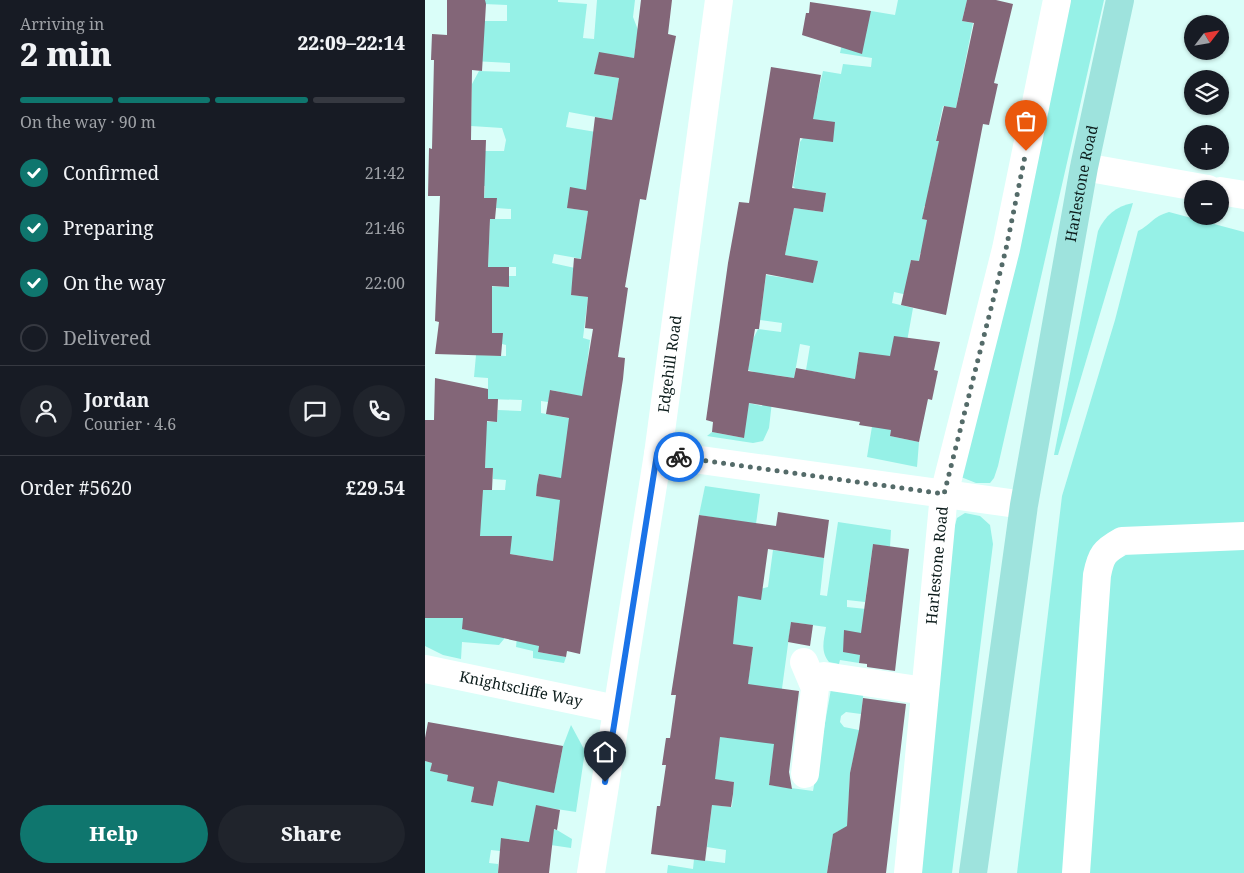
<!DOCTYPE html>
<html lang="en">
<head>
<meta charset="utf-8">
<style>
  :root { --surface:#171b24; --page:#20242c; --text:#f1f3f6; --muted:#9ea1a6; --line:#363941; --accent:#0f766e }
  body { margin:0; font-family:"Noto Serif",serif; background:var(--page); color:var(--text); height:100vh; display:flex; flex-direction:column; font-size:19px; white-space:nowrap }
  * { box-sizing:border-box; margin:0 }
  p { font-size:16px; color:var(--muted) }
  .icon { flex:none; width:28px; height:28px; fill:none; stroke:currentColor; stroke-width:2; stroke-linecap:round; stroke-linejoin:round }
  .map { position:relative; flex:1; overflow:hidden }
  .details { display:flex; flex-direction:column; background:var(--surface); width:425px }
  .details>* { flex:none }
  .needle { width:32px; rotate:59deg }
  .buttons { position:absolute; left:759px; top:15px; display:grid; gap:10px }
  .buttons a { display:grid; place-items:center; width:45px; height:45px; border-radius:50%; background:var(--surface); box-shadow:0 1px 4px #0004; font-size:25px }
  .pin { position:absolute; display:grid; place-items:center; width:42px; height:42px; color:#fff; margin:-51px -21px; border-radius:50% 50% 50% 0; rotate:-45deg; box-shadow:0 0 5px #0007 }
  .pin .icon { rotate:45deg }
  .courier { position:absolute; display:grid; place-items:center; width:50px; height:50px; margin:-25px; border:4px solid #1a73e8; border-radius:50%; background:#fff; color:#222; box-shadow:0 1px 6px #0007 }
  .head em { font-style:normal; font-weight:800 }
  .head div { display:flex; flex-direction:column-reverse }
  .head { display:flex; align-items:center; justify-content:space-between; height:85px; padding:0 20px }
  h1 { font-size:32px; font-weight:800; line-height:38px }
  .bar { display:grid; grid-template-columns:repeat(4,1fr); gap:8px 5px; align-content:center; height:60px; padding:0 20px }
  .bar i { height:6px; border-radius:4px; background:var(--line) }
  .bar .on { background:var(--accent) }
  .bar p { grid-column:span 4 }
  .line { display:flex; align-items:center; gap:12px; padding:0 20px; border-top:1px solid var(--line) }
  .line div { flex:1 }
  .round { display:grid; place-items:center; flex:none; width:52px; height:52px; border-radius:26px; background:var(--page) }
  ol { padding:0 20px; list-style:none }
  li { display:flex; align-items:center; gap:15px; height:55px }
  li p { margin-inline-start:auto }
  li .icon { padding:5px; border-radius:50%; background:var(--accent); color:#fff; stroke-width:4 }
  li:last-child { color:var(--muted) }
  li i { width:28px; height:28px; border:2px solid var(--line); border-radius:50% }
  .primary-button { display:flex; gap:10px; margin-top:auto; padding:10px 20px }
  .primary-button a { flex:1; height:58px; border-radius:30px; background:var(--accent); color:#fff; font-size:20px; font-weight:800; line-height:58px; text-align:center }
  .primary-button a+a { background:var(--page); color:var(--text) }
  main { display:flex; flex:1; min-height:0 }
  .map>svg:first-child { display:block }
  .green { fill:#96f1e7 }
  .building { fill:#836678 }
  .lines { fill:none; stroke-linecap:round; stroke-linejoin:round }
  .minor { stroke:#fff; stroke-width:28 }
  .major { stroke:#9ee3dd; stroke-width:28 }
  .done { stroke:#546b69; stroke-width:5; stroke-dasharray:0 9 }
  .route { stroke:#1a73e8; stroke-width:6 }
  .labels { text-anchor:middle; stroke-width:4.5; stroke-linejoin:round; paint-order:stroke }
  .street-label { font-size:15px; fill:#0c1c1b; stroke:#dafef9 }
</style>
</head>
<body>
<main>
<section class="details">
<div class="head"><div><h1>2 min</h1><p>Arriving in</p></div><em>22:09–22:14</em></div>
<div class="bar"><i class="on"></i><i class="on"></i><i class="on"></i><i></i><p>On the way · 90 m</p></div>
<ol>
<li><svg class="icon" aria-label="check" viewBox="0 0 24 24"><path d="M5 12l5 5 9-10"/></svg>Confirmed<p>21:42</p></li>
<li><svg class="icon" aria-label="check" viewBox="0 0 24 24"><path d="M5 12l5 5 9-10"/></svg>Preparing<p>21:46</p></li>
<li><svg class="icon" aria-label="check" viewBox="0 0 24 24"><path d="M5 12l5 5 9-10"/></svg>On the way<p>22:00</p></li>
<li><i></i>Delivered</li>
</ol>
<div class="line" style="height:90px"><a class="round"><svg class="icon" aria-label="person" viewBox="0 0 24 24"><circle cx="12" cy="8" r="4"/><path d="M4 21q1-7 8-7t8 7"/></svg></a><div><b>Jordan</b><p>Courier · 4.6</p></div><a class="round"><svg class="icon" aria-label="chat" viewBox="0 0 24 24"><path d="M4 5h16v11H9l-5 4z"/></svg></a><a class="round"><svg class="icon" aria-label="phone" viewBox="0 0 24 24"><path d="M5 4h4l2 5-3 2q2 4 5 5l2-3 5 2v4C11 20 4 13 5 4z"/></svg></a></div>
<div class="line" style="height:65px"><div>Order #5620</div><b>£29.54</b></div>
<div class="primary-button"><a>Help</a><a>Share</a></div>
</section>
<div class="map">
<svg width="819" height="873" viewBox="0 0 819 873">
  <rect width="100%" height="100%" fill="#dafef9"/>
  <g class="green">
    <polygon points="60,0 133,0 133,2 162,4 158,38 169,39 172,0 210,0 208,17 213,30 209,58 189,55 172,63 169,74 194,78 187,120 144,112 141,127 171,132 167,141 165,159 184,162 165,191 143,208 163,211 160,234 173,236 169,261 129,254 127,263 150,268 146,295 163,297 158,338 165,340 158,397 126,390 123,402 116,401 116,413 148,419 143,480 114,474 111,496 145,501 131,531 128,561 85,554 115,638 113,652 141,657 139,663 108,658 108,651 91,647 94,615 81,614 79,639 74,645 37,642 36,659 18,655 0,646 0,618 86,536 55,536 53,490 80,490 81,480 68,479 68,468 60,468 61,444 34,444 41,421 72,422 73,410 96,411 97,400 63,399 63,378 49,377 51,355 81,356 81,345 77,344 67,333 67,321 55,286 84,287 84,276 91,276 91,267 63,267 65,219 86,219 86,209 71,208 72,198 59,198 60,186 44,186 56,151 79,151 81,140 77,128 46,126 47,84 54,71 85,72 85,63 48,61 52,21 82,21 82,5 59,4"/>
    <polygon points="473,0 542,0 537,21 548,23 531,108 518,106 511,140 524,143 508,169 503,193 511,208 499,206 498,219 509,222 500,253 495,253 494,261 486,260 483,274 497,277 492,297 469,292 467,303 488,308 465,436 494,442 492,467 442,457 451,402 434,353 430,379 381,370 385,346 375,344 369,378 350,375 344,428 338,441 328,443 282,436 287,432 319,438 319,402 337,406 339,390 327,388 329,372 323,370 328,339 333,329 356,332 357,323 335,320 341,275 379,281 391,271 392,261 360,255 369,208 398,212 401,193 371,189 368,186 375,142 378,138 377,118 381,95 392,97 398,71 416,74 418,64 446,67 447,58 415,53 420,29 446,11 470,15"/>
    <polygon points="644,0 679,0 573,466 569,478 565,483 551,483 536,477"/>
    <path d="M708,203L633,455H629L673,231C680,216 691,206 708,203Z"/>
    <path d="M744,212L819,232V873H592L637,496L690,320L713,231C727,224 727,217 744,212Z"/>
    <polygon points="280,486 335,494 331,524 274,515"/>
    <polygon points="540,513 555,516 565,525 568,544 527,873 495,873 527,535 532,518"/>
    <path d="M413,522L466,530L465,547L448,544L440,602L422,600V607L441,609L434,663L415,660L414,664L404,662C395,651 399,640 401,627L366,622L344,785L388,791L406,689H439L436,714L421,712L416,716L415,722L419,727L434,730V734L425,773L422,832L413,831L408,835L402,873H242L243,865L268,869L269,859L300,863L301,850L282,847L287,805L307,807L309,782L289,779L295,737L315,739L328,647L300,643L302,597L343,587L348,550L399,558L395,595L402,596Z"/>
    <polygon points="146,725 160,751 151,812 112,806 108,826 132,830 147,839 146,848 77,838 75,851 66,850 64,863 73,864 73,873 0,873 0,761 7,763 5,771 23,775 49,787 46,802 68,806 73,781 102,787 130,787 138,746"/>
  </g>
  <g class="building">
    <polygon points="22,0 60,0 61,4 57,71 47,70 46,140 61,140 59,198 72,198 70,219 65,219 63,267 84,267 84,287 67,286 67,333 78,333 76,356 10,354 14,322 10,321 15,196 3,196 4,148 7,149 9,60 6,60 7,34 22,35"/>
    <polygon points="216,0 247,0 243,34 251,36 221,200 215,199 200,287 203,288 200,309 193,357 200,358 198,379 155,654 142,651 141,657 113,652 114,646 37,629 38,618 0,618 0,420 9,420 10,378 63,389 63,399 73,399 72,422 62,421 60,468 68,468 67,490 58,490 55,536 87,536 85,554 128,561 135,500 111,496 112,485 114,474 136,478 144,418 121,414 125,390 157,396 168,329 160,328 163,297 146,295 149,258 156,259 163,211 142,208 145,187 161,190 170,117 187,120 194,78 169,74 174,52 209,58"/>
    <polygon points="542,0 571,0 588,4 569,83 573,84 564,125 558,124 521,315 476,305 486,260 494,261 502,220 497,219 514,141 511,141 519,106 531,108 549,23 537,21"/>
    <polygon points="385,2 446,11 437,54 377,35 381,13 384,13"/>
    <polygon points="346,67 396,75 388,119 410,122 408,142 375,138 367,188 401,193 398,212 369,208 360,255 393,261 388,283 341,274 334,329 330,329 323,371 369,378 371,368 430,379 434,352 465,356 469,336 515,342 509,370 513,371 507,400 503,399 494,442 465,436 466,430 434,425 435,422 324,403 319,438 287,432 288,422 281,420 303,263 314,202 324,203"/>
    <polygon points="353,512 404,520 399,558 343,549 336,600 313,596 308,644 328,647 323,684 374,691 364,772 367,789 344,785 349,744 295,737 290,779 309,782 308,794 306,807 287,805 280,861 226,854 232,806 235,806 241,765 237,765 241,738 245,738 251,695 246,695 274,515 351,526"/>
    <polygon points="448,544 484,549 470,671 442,667 442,664 434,663 435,655 418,652 419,630 436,633"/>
    <polygon points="366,622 388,625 385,646 363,642"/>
    <polygon points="438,698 481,704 461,873 402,873 408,834 422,826 425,773 434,730"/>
    <polygon points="3,722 138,746 129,793 73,781 68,806 46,802 49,787 22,781 23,775 5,771 7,763 0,761 0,738"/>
    <polygon points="111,805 135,810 132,830 129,829 124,873 73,873 76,838 104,842"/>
  </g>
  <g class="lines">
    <g class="minor">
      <polyline points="659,167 783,189"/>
      <polyline points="795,191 819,195"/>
      <polyline points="233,454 599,505"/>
      <polyline points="379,662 390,688 380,774"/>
      <path id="s1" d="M0,669L191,709"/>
      <polyline points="388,679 399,676 500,691"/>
      <path id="s2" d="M166,873L233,454L294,0"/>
      <path id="s3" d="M483,873L519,494L581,249L632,0"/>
      <path d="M651,873L672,575C676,555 679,551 697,541L819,536"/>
    </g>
    <path class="major" id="s4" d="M548,873L599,505L659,167L695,0"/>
  </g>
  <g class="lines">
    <polyline class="done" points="254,457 519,494 581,249 601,151"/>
    <polyline class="route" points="180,782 232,454 254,457"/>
  </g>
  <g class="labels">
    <g class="street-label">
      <text dy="5" stroke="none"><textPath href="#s4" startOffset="698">Harlestone Road</textPath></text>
      <text dy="5" stroke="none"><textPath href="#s2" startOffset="515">Edgehill Road</textPath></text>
      <text dy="5" stroke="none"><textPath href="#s3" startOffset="309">Harlestone Road</textPath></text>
      <text dy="5" stroke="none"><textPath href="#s1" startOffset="98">Knightscliffe Way</textPath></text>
    </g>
  </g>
</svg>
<div class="buttons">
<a><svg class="needle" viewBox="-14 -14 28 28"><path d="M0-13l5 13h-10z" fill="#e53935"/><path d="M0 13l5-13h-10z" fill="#9ea1a6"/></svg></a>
<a><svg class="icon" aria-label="layers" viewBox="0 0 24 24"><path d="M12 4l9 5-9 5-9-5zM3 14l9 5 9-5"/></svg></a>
<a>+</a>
<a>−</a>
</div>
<div class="pin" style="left:601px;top:151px;background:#ea580c"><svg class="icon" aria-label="bag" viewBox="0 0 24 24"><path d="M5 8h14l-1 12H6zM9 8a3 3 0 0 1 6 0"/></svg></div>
<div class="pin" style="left:180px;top:782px;background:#1f2937"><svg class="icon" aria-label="home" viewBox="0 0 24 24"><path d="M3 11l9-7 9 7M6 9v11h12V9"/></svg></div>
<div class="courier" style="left:254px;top:457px"><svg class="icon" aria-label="bike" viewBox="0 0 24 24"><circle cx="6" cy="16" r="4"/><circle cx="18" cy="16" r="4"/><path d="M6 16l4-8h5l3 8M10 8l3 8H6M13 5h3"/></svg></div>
</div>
</main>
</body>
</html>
